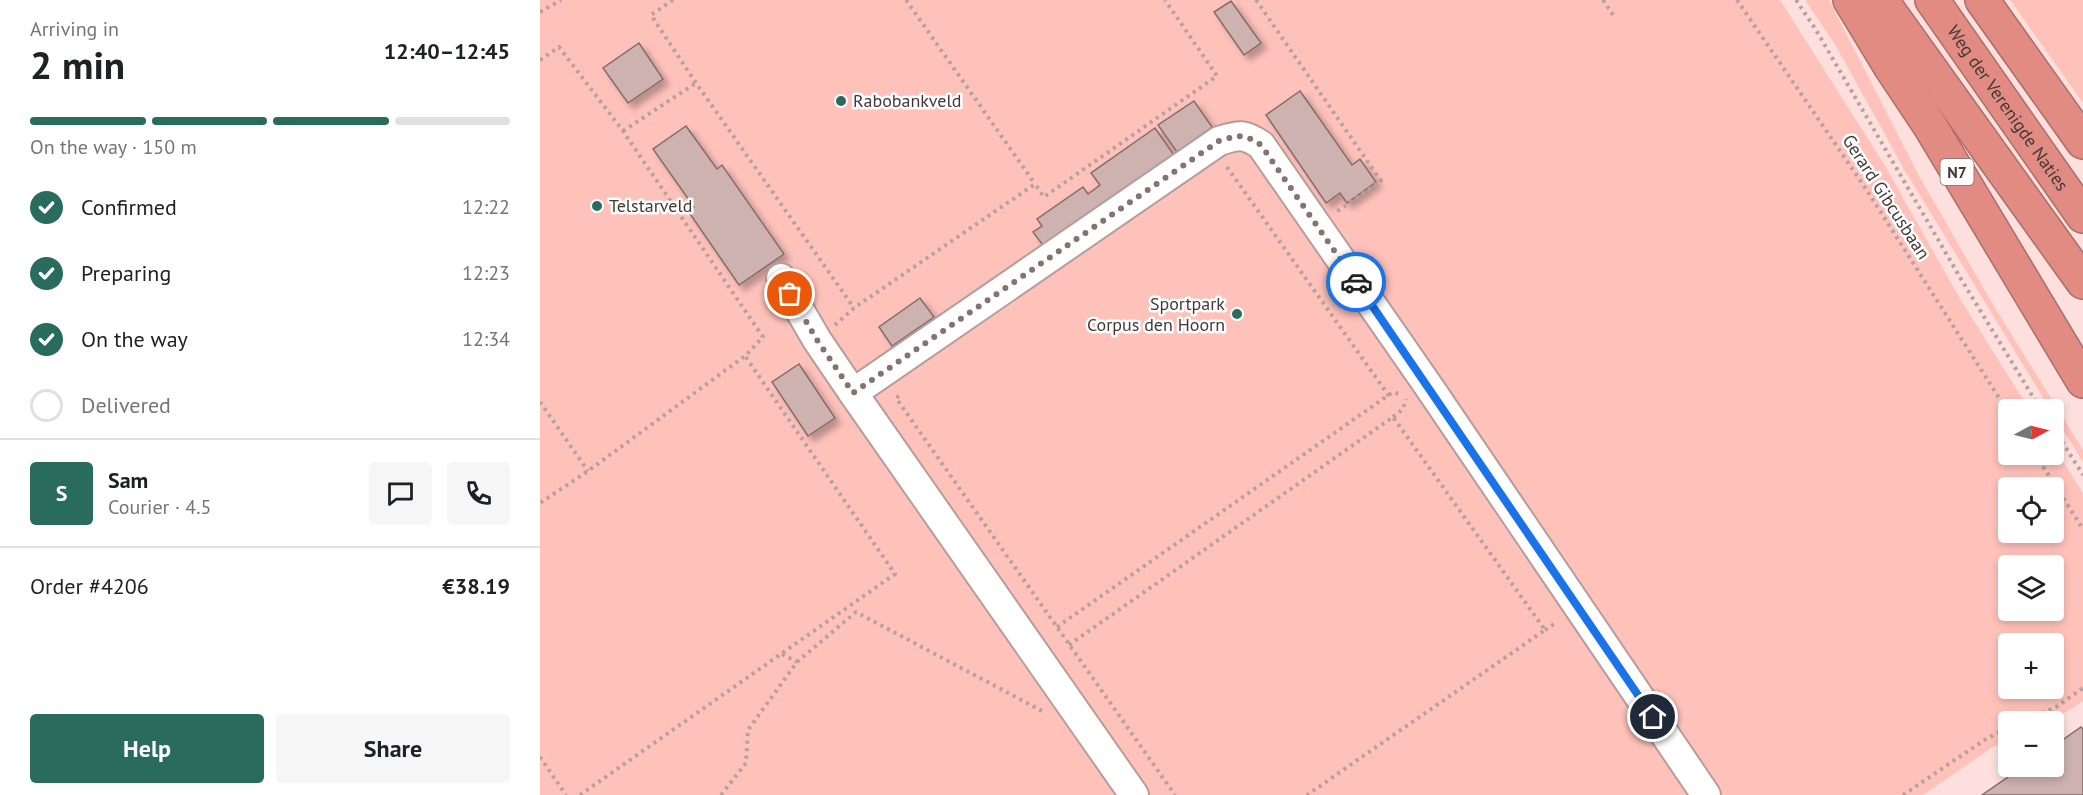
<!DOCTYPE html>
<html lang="en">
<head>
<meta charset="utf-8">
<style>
  :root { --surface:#fff; --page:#f6f6f6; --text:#202124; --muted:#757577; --line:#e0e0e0; --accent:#296c5d }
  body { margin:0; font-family:"PT Sans",sans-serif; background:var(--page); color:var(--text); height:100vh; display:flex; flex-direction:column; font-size:22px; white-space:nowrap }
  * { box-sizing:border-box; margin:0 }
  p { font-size:20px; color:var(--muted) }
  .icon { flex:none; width:33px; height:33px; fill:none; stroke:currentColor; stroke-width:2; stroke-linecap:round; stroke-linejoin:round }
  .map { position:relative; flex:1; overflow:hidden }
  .drawer { display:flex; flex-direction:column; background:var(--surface); width:540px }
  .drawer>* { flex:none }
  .needle { width:39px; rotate:83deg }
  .tools { position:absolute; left:1458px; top:399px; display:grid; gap:12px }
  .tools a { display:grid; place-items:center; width:66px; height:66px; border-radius:6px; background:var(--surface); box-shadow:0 3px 9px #0003; font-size:30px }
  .pin { position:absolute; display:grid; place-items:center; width:51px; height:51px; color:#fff; margin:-26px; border:3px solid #fff; border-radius:50%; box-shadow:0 2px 6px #0007 }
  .courier { position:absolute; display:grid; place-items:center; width:60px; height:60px; margin:-30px; border:4px solid #1a73e8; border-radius:50%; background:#fff; color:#222; box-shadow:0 2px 8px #0007 }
  .overview em { font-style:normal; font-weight:800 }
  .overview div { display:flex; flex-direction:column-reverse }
  .overview { display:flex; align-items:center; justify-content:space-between; height:102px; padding:0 30px }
  h1 { font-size:39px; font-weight:800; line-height:45px }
  .bar { display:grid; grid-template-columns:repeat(4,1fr); gap:9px 6px; align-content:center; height:72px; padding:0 30px }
  .bar i { height:8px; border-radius:4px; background:var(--line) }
  .bar .current { background:var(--accent) }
  .bar p { grid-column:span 4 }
  .line { display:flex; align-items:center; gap:15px; padding:0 30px; border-top:2px solid var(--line) }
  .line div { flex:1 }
  .round { display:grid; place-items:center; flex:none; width:63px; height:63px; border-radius:6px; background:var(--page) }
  ol { padding:0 30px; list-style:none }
  li { display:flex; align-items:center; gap:18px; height:66px }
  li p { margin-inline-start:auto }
  li .icon { padding:6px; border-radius:50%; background:var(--accent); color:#fff; stroke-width:4 }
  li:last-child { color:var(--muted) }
  li i { width:33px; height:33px; border:3px solid var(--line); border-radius:50% }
  .cta { display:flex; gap:12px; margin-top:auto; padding:12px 30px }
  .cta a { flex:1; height:69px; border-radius:6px; background:var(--accent); color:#fff; font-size:24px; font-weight:800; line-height:69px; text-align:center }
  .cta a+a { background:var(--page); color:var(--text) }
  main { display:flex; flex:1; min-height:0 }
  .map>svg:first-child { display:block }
  .green { fill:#ffc2bb; fill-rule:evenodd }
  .building { fill:#cdb2af; stroke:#846c69; stroke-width:1.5; filter:url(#shadow) }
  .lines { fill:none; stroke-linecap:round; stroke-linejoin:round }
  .minor-casing { stroke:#b79d99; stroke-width:32 }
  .highway-casing { stroke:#aa6e68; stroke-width:36 }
  .path { stroke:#b6a09e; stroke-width:4; stroke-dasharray:3 4.5; stroke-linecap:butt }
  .minor { stroke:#fff; stroke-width:28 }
  .highway { stroke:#e28b82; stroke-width:33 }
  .done { stroke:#847371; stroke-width:6; stroke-dasharray:0 10.8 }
  .route { stroke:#1a73e8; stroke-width:8 }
  .poi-dot { fill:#296c5d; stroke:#fff; stroke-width:2 }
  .labels { text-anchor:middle; stroke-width:5; stroke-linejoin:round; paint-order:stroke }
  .shield { fill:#fff; stroke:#7b7473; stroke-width:1.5 }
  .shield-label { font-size:16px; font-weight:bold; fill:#433837 }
  .poi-label { font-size:18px; fill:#433837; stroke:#fff; text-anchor:start }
  .street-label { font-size:18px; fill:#433837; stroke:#fff }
</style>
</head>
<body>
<main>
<section class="drawer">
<div class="overview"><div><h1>2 min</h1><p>Arriving in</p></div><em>12:40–12:45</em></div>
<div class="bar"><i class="current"></i><i class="current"></i><i class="current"></i><i></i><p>On the way · 150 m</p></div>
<ol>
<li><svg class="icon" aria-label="check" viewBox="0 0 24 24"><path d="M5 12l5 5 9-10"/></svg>Confirmed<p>12:22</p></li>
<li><svg class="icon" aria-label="check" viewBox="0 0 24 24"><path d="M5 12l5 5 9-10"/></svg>Preparing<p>12:23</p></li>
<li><svg class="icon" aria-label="check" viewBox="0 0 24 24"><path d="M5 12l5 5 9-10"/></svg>On the way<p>12:34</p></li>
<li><i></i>Delivered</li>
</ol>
<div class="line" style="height:108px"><b class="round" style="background:var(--accent);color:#fff">S</b><div><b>Sam</b><p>Courier · 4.5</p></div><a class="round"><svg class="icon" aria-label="chat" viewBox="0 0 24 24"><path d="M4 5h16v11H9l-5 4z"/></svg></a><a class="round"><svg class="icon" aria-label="phone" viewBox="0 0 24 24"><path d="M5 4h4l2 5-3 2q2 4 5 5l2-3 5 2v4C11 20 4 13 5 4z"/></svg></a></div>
<div class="line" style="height:78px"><div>Order #4206</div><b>€38.19</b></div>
<div class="cta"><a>Help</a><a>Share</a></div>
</section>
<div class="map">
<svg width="1543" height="795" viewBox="0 0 1543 795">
  <defs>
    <filter id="shadow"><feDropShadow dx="5.5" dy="5.5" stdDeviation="3" flood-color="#0004"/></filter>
  </defs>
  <rect width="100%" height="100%" fill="#fde0dd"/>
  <g class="green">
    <path d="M0,0H1240L1344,164L1419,297L1489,409L1468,410V454H1514V447L1543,493V701C1513,723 1504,721 1468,722V739L1453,747L1383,795H0ZM1468,488H1514V532H1468ZM1468,566H1514V610H1468ZM1468,644H1514V688H1468Z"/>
    <polygon points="1265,0 1289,0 1378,174 1452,303 1543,450 1543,462 1514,415 1514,410 1510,409 1365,171 1296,46"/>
    <polygon points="1470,0 1543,0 1543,103"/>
  </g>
  <g class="building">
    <polygon points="691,1 721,43 704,55 674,12"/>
    <polygon points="99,43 123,79 88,103 63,68"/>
    <polygon points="760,91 812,165 820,159 836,182 807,203 800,193 786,203 726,115"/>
    <polygon points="654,101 672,127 637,152 618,125"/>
    <polygon points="146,126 177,169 182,165 244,254 199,285 148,211 154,207 113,149"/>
    <polygon points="615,128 636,158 505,248 493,232 502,226 497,219 543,187 548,194 560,185 551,173"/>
    <polygon points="380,298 394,317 352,346 339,327"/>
    <polygon points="259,364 295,418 268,436 232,382"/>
    <polygon points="1541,727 1543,729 1543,795 1442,795 1484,766 1514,766 1514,746"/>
  </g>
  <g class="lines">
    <g class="minor-casing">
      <g id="minor">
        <path d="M241,278L277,340L313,393L679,141C699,135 703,133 721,145L887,384L1166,795"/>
        <polyline points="313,393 594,795"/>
      </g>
    </g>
    <g class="highway-casing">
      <g id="highway">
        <polyline points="1310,0 1350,66 1390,126 1543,381"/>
        <polyline points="1341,0 1543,282"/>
        <path id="s1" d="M1392,0L1543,216"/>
        <polyline points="1442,0 1543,142"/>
      </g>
    </g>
    <g class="path">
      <polyline points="133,0 111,15 156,83 314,308"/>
      <polyline points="366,0 495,184"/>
      <polyline points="716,0 841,181 796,212"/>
      <polyline points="1063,0 1073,15"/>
      <polyline points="1197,0 1326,189 1468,412"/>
      <polyline points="1256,0 1276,30 1421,279 1501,410"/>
      <polyline points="0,12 21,0"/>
      <polyline points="0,60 19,47 83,131 223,337 205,356 48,471 0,503"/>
      <polyline points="83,131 156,83"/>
      <polyline points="687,167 849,396"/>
      <polyline points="295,325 314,308 495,184 504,197 677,76 625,0"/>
      <polyline points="359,396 356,398 635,795"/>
      <polyline points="0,402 48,471"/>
      <polyline points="853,417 863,409 866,399"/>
      <polyline points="1514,429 1543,475"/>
      <polyline points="1495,454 1543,529"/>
      <polyline points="517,627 853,392 862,395"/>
      <polyline points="1005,630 1017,622"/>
      <polyline points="529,645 853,417 1005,630 767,795"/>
      <polyline points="242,654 257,662"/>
      <polyline points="1481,722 1516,707 1543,688"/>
      <polyline points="0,757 26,795"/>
      <polyline points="40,795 355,574 205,356"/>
      <polyline points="181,795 206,763 208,730 257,662 316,612 504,712"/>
      <polyline points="1363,795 1446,739 1468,728"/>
    </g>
    <use href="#minor" class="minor"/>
    <use href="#highway" class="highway"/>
  </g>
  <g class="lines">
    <path class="done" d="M250,294L277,340L313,393L679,141C699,135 703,133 721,145L816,282"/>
    <polyline class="route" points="816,282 1113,717"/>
  </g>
  <g class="poi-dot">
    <circle cx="301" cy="101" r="6"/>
    <circle cx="57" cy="206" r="6"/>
    <circle cx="697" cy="314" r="6"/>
  </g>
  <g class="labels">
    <rect class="shield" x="1400.5" y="159" width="33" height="26" rx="4.5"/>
    <g class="shield-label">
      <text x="1417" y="178">N7</text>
    </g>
    <g class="poi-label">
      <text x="313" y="107">Rabobankveld</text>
      <text x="69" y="212">Telstarveld</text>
      <text x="685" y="310" text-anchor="end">Sportpark<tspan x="685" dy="21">Corpus den Hoorn</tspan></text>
    </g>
    <g class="street-label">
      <text dy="6" stroke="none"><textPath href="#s1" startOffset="132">Weg der Verenigde Naties</textPath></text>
      <text transform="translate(1346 197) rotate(57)" y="6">Gerard Gibcusbaan</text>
    </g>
  </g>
</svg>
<div class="tools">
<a><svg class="needle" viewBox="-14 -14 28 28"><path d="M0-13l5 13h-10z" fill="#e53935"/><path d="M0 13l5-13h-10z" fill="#757577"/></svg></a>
<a><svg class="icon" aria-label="locate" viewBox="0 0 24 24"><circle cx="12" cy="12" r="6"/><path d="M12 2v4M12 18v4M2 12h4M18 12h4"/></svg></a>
<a><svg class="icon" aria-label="layers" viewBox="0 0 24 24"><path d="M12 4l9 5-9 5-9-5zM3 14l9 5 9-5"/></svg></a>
<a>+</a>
<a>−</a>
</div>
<div class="pin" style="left:250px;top:294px;background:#ea580c"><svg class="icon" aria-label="bag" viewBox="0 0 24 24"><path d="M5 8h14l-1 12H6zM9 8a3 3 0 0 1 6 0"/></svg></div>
<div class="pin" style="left:1113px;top:717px;background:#1f2937"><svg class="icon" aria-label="home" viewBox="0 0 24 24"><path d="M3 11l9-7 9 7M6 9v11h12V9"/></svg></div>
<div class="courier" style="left:816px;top:282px"><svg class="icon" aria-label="car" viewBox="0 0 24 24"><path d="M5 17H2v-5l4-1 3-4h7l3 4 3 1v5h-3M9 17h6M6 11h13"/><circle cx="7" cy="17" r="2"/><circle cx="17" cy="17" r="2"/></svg></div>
</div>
</main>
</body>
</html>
